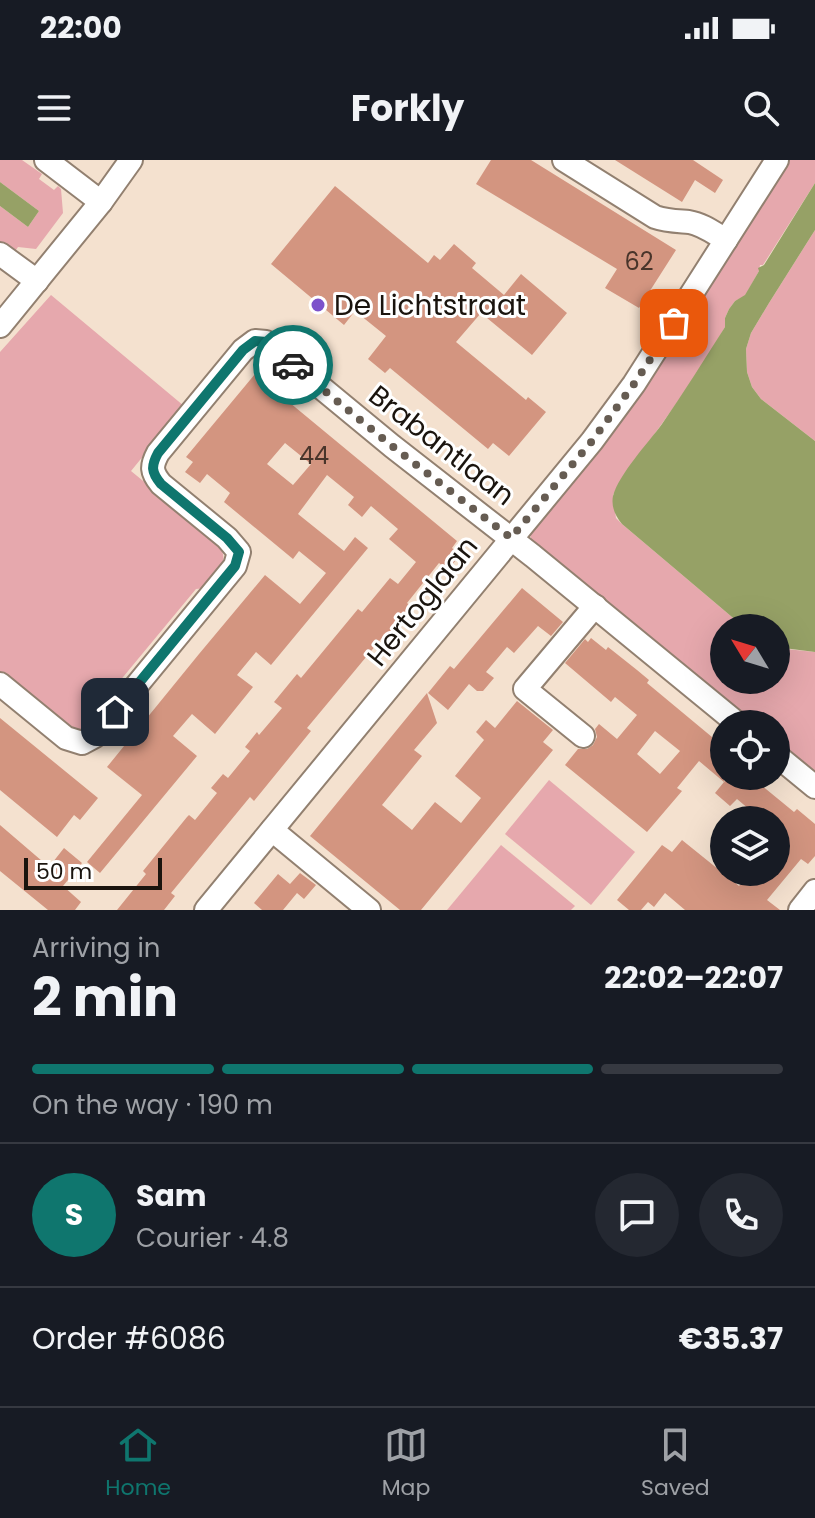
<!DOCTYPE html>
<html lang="en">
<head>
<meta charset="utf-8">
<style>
  :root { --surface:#171b24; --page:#242831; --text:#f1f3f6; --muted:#9ea1a6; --line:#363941; --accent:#0f766e }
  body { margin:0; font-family:Poppins,sans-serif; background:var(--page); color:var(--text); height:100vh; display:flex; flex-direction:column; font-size:30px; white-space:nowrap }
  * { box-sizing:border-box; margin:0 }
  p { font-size:26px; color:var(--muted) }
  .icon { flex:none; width:44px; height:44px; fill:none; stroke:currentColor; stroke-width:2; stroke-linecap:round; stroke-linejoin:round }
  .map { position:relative; height:750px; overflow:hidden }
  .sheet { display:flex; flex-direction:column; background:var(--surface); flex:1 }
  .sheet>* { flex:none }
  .needle { width:52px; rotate:308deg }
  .buttons { position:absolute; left:710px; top:454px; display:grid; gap:16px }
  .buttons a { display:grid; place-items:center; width:80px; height:80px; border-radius:50%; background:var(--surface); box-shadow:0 8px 32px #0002; font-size:40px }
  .scale { position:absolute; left:24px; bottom:20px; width:138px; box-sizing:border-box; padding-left:8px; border:4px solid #1a140e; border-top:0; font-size:22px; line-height:28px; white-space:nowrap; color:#1a140e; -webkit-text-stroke:6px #fff; paint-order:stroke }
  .pin { position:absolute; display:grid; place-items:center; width:68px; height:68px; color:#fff; margin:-34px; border-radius:16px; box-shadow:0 4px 12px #0006 }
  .courier { position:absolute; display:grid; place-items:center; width:80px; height:80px; margin:-40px; border:6px solid #0f766e; border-radius:50%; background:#fff; color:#222; box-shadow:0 2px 10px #0007 }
  .headline em { font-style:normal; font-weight:700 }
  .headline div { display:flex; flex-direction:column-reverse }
  .headline { display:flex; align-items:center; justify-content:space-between; height:136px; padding:0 32px }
  h1 { font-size:52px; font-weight:700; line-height:60px }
  .bar { display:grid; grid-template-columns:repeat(4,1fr); gap:12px 8px; align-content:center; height:96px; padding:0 32px }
  .bar i { height:10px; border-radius:6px; background:var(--line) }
  .bar .current { background:var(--accent) }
  .bar p { grid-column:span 4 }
  .line { display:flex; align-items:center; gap:20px; padding:0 32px; border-top:2px solid var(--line) }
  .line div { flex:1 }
  .round { display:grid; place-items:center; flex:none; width:84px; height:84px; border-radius:42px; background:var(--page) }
  .status { display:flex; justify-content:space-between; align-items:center; height:56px; padding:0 40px; background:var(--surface); direction:ltr }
  .status svg { height:22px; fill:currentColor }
  header { display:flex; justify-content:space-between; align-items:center; height:104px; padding:0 32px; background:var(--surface); font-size:36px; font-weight:700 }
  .tabs { display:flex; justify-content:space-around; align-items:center; height:112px; border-top:2px solid var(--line); background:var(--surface); font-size:22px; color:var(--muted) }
  .tabs a { display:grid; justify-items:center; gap:4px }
  .tabs .current { color:var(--accent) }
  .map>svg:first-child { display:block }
  .green { fill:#e6a8ad }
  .water { fill:#96a166 }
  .building { fill:#d39580; fill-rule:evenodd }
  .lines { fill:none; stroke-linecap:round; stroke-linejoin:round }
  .minor-casing { stroke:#928070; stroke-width:26 }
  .minor { stroke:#fff; stroke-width:22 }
  .done { stroke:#665c52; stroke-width:8; stroke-dasharray:0 14.4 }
  .route { stroke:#0f766e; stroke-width:10 }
  .poi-dot { fill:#7c52cb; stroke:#fff; stroke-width:3 }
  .labels { text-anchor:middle; stroke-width:6; stroke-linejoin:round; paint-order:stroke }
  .number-label { font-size:24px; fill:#48342a }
  .poi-label { font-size:28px; fill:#1a140e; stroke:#fff; text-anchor:start }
  .street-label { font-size:28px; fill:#1a140e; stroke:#fff }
</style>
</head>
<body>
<div class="status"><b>22:00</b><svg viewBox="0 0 49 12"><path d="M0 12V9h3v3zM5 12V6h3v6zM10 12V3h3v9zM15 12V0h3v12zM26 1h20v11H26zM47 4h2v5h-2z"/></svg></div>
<header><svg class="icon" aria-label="menu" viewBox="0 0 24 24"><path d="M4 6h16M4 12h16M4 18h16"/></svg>Forkly<svg class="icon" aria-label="search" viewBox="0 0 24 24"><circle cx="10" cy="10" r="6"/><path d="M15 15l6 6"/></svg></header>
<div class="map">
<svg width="815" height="750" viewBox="0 0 815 750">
  <rect width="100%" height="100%" fill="#f4e1cf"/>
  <g class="green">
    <polygon points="0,0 22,0 42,14 39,19 54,30 58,26 61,29 63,53 36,89 18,87 13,94 0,84 0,46 28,67 39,51 0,22"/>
    <polygon points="786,0 815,0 815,23 763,105 760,105 759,111 745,136 735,141 729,149 725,158 725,167 711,191 681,237 618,325 613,335 616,358 622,364 745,468 724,468 724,520 776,520 776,488 815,492 815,615 776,583 776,564 752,564 532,381 529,372"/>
    <polygon points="815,70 815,281 761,239 752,227 747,212 746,189 751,173 769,143"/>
    <path d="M51,135L184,246L131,311L216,381C232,401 219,411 206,428L196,429L104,540L105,551L94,565L81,571H75L67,568L0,513V192Z"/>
    <polygon points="549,620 635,692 591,745 505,674"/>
    <polygon points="501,685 575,746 571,750 447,750"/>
  </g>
  <g class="water">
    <polygon points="0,22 39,51 28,67 0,46"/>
    <path d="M815,23V70L769,143L751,173L746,189L747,212L752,227L761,239L815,281V492L776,487V468H745L622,364C615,356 611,346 613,336C619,314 648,283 662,264C684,232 704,200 725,167V158L729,149L735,141L745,135L759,111L758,108L764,105Z"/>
  </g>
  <g class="building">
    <polygon points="491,0 531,0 676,90 639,148 605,128 617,109 476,24"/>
    <polygon points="615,0 693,0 723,20 715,33 695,20 682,42"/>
    <polygon points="335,26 428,103 434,95 440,100 454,84 476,103 472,108 504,135 521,114 567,153 532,195 481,153 456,182 526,240 528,237 546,252 509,296 493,283 488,289 390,208 385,213 368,199 386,176 355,151 344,165 271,104"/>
    <path d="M255,214L457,381L452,388L460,395L448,410L439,403L407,443L413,448L390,476L386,473L352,514L307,568L311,571L254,641L250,637L171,733L175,736L164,750H117L146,714L143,711L187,657L189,655L195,660L217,633L211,628L223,614L228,618L250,591L245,587L257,572L259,575L282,548L274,542L297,514L301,518L358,449L362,452L390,418L398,424L416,402L389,379L398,369L371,346L362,357L348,345L354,337L327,315L298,354L344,391L355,377L368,388L271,505L256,492L237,515L253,527L215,574L192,554L173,576L197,596L100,713L87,702L142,635L107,607L199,494L265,415L300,444L326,413L299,391L293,399L224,342L230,333L207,314L200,323L185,312L193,302L186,297ZM285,283L311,304L293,325L267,304Z"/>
    <polygon points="522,428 563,462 551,476 538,466 514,493 507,487 486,512 494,518 483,531 477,531 469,524 448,550 428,533 450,506 454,509"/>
    <path d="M591,478L606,490L608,487L637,510L649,520L647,523L724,587V622L729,616H750L794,652L797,649L815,664V696L808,704L801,699L767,740L780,750H685L665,733L654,747L648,742L641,750H629L617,740L662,685L672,692L682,680L739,726L750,712H776V660H762L737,639L730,646L715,633L724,622L699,601L677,628L682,631L647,672L565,605L578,589H587L593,585L597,577L595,569L599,564L617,579L637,555L615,537L611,542L565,503L585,479L588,482ZM655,571L680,591L660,614L637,594Z"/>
    <polygon points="427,533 437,563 414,590 422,596 382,645 412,670 435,642 461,663 481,638 455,616 484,580 476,572 486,560 495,568 517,541 553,570 543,582 553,590 421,750 400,750 310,676"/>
    <polygon points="0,558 98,638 80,660 74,655 57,677 0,630"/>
    <polygon points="0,665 49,707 64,688 82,703 63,726 81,742 75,750 48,750 0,711"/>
    <polygon points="300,713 316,725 304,739 297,733 283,750 262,750 254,743 278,714 290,724"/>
  </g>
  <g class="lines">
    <g class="minor-casing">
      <g id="minor">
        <polyline points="46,0 101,42"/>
        <path d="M564,0L655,57C666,61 676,61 689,62C702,64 714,73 726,80"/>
        <polyline points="0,94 37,121"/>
        <polyline points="0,166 101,42 131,0"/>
        <path d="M0,524L66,578L82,583L95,576L235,406L239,392L227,378L161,324C151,312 151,306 158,293L243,190L255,181L266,182L392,286L533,396L738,564"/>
        <polyline points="583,576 525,529 595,446"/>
        <polyline points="776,595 815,627"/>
        <polyline points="272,670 369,750"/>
        <polyline points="206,750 592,281 634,224 777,0"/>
        <polyline points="800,750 815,731"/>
      </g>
    </g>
    <use href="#minor" class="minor"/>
  </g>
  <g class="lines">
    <polyline class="done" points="293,205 392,286 511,378 592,281 634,224 674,163"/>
    <path class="route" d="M115,552L235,406L239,392L227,378L161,324C151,312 151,306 158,293L243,190L255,181L266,182L293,205"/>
  </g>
  <circle class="poi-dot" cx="318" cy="145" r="8"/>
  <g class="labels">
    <g class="number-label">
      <text x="639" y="110">62</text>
      <text x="314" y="304">44</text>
    </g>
    <g class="poi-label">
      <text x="334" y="155">De Lichtstraat</text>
    </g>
    <g class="street-label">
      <text transform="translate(442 285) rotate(38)" y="10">Brabantlaan</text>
      <text transform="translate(422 441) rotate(-51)" y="10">Hertoglaan</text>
    </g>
  </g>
</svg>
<div class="buttons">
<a><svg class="needle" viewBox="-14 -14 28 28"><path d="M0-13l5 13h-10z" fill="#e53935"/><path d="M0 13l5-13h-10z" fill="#9ea1a6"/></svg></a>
<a><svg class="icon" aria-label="locate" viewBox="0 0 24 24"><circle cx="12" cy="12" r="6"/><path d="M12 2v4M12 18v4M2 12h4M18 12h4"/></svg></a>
<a><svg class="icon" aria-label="layers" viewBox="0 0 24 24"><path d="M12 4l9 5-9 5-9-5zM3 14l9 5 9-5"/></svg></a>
</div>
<div class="scale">50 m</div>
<div class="pin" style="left:674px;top:163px;background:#ea580c"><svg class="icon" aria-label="bag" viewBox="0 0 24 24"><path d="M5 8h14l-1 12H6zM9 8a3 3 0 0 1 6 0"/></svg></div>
<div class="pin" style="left:115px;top:552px;background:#1f2937"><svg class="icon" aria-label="home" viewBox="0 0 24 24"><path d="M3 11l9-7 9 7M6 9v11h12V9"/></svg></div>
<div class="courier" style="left:293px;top:205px"><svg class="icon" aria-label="car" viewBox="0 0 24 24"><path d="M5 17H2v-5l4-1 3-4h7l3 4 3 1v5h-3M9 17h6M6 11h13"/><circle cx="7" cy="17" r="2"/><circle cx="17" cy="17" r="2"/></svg></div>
</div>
<section class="sheet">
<div class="headline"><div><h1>2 min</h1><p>Arriving in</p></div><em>22:02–22:07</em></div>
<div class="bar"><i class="current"></i><i class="current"></i><i class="current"></i><i></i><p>On the way · 190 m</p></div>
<div class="line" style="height:144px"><b class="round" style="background:var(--accent);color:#fff">S</b><div><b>Sam</b><p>Courier · 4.8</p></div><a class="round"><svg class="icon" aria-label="chat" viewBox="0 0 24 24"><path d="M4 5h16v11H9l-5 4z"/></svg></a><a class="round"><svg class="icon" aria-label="phone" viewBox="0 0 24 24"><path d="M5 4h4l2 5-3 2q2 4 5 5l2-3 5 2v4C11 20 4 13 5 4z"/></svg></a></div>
<div class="line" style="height:104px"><div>Order #6086</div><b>€35.37</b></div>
</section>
<nav class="tabs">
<a class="current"><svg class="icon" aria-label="home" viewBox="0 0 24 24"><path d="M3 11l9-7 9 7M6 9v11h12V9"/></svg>Home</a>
<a><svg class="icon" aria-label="map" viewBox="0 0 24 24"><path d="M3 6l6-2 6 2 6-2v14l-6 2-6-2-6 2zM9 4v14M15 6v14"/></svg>Map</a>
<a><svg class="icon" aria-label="saved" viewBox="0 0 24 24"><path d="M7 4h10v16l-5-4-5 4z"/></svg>Saved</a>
</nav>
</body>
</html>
